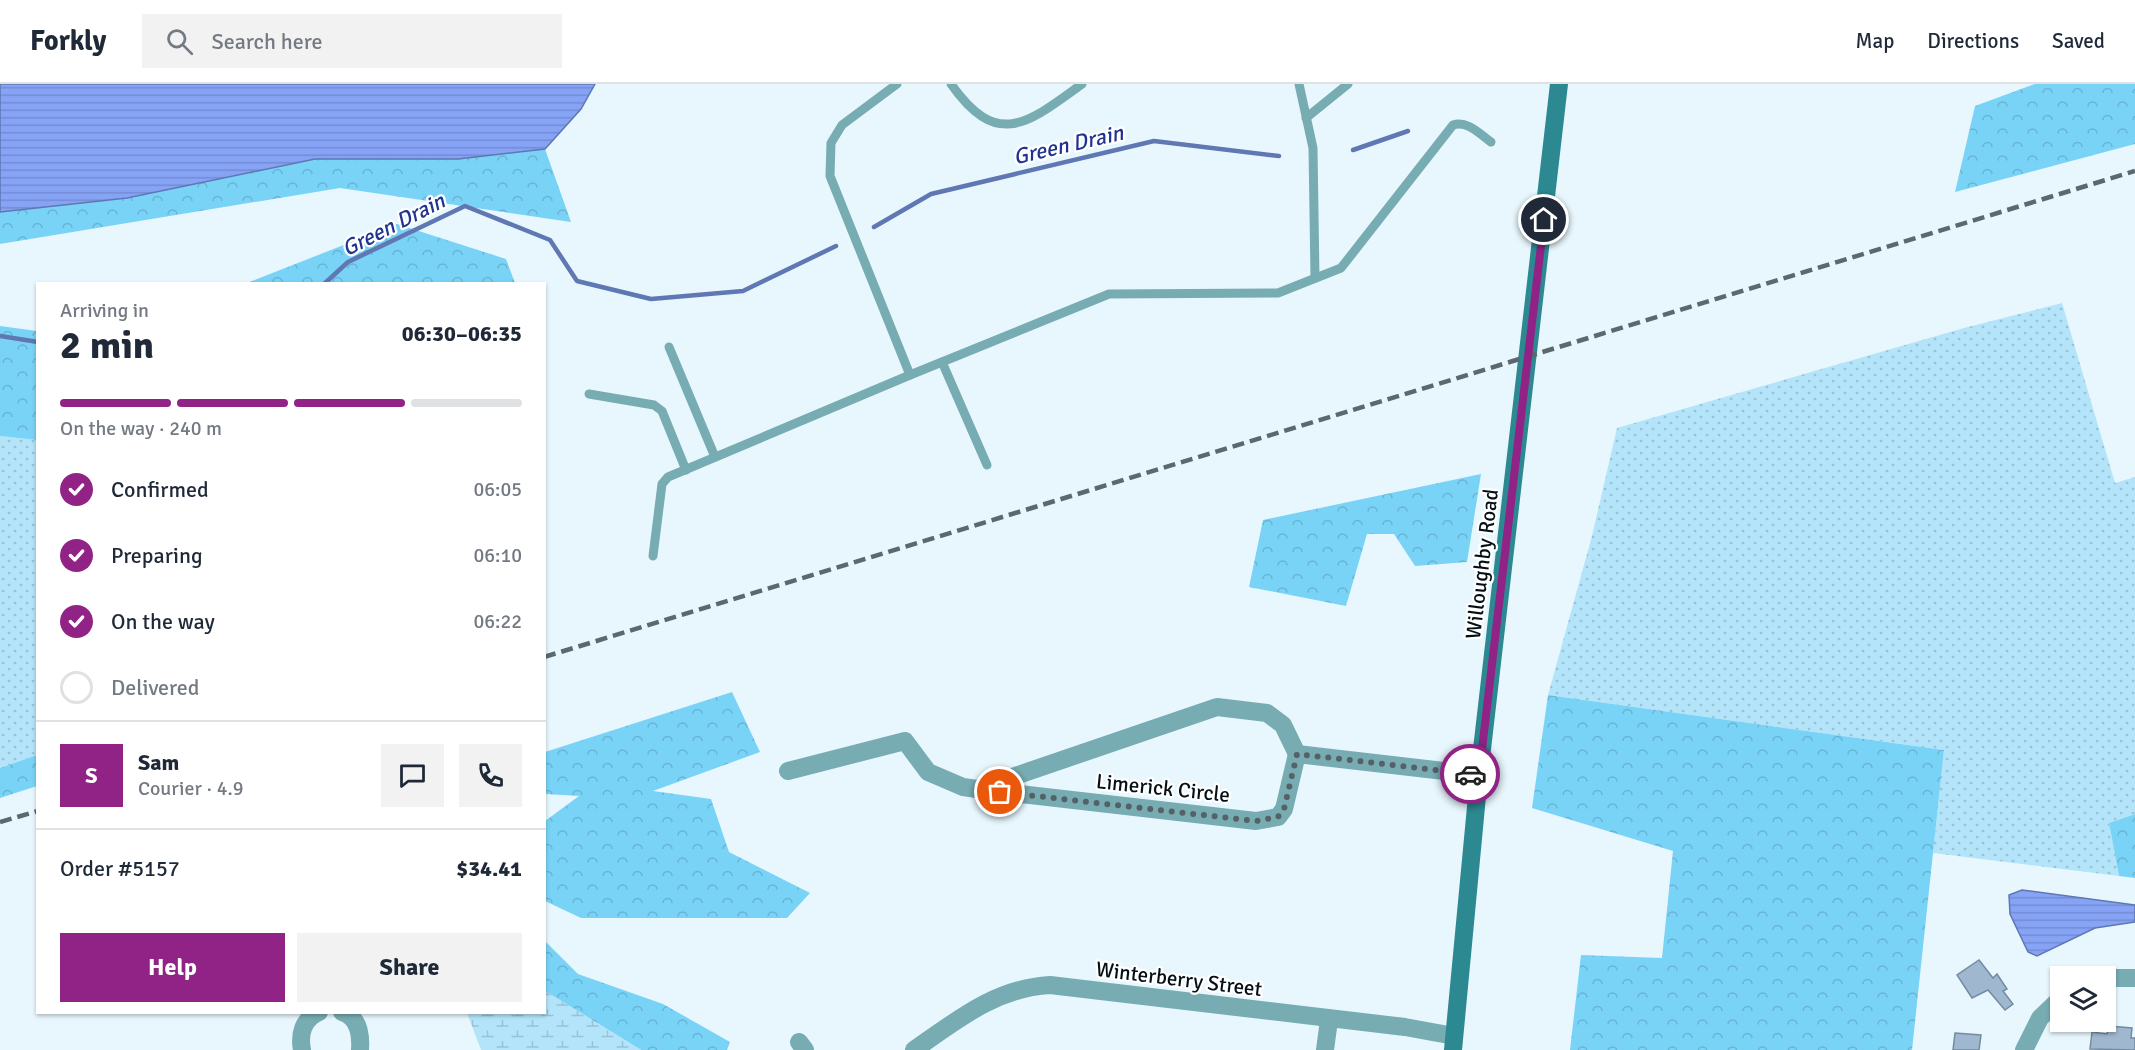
<!DOCTYPE html>
<html lang="en">
<head>
<meta charset="utf-8">
<style>
  :root { --surface:#fff; --page:#f2f2f3; --text:#1f2937; --muted:#747a83; --line:#e0e1e3; --accent:#902385 }
  body { margin:0; font-family:Signika,sans-serif; background:var(--page); color:var(--text); height:100vh; display:flex; flex-direction:column; font-size:22px; white-space:nowrap }
  * { box-sizing:border-box; margin:0 }
  p { font-size:20px; color:var(--muted) }
  .icon { flex:none; width:33px; height:33px; fill:none; stroke:currentColor; stroke-width:2; stroke-linecap:round; stroke-linejoin:round }
  .map { position:relative; flex:1; overflow:hidden }
  .panel { position:absolute; left:36px; top:198px; width:510px; height:732px; display:flex; flex-direction:column; background:var(--surface); border-radius:0px; box-shadow:0 2px 4px #0004 }
  .panel>* { flex:none }
  .buttons { position:absolute; left:2050px; top:882px; display:grid; gap:12px }
  .buttons a { display:grid; place-items:center; width:66px; height:66px; border-radius:0px; background:var(--surface); box-shadow:0 2px 4px #0004; font-size:30px }
  .pin { position:absolute; display:grid; place-items:center; width:51px; height:51px; color:#fff; margin:-26px; border:3px solid #fff; border-radius:50%; box-shadow:0 2px 6px #0007 }
  .courier { position:absolute; display:grid; place-items:center; width:60px; height:60px; margin:-30px; border:4px solid #902385; border-radius:50%; background:#fff; color:#222; box-shadow:0 2px 8px #0007 }
  .overview em { font-style:normal; font-weight:700 }
  .overview div { display:flex; flex-direction:column-reverse }
  .overview { display:flex; align-items:center; justify-content:space-between; height:102px; padding:0 24px }
  h1 { font-size:39px; font-weight:700; line-height:45px }
  .bar { display:grid; grid-template-columns:repeat(4,1fr); gap:9px 6px; align-content:center; height:72px; padding:0 24px }
  .bar i { height:8px; border-radius:4px; background:var(--line) }
  .bar .current { background:var(--accent) }
  .bar p { grid-column:span 4 }
  .line { display:flex; align-items:center; gap:15px; padding:0 24px; border-top:2px solid var(--line) }
  .line div { flex:1 }
  .round { display:grid; place-items:center; flex:none; width:63px; height:63px; border-radius:0px; background:var(--page) }
  ol { padding:0 24px; list-style:none }
  li { display:flex; align-items:center; gap:18px; height:66px }
  li p { margin-inline-start:auto }
  li .icon { padding:6px; border-radius:50%; background:var(--accent); color:#fff; stroke-width:4 }
  li:last-child { color:var(--muted) }
  li i { width:33px; height:33px; border:3px solid var(--line); border-radius:50% }
  .cta { display:flex; gap:12px; margin-top:auto; padding:12px 24px }
  .cta a { flex:1; height:69px; border-radius:0px; background:var(--accent); color:#fff; font-size:24px; font-weight:700; line-height:69px; text-align:center }
  .cta a+a { background:var(--page); color:var(--text) }
  header { display:flex; align-items:center; gap:36px; box-sizing:border-box; height:84px; padding:0 30px; background:var(--surface); border-bottom:2px solid var(--line) }
  header strong { font-size:28px }
  nav { display:flex; gap:33px; margin-inline-start:auto; font-size:21px }
  .search { width:420px; height:54px; background:var(--page); display:flex; align-items:center; gap:15px; box-sizing:border-box; padding:0 21px; border-radius:0px; color:var(--muted); font-size:22px }
  .map>svg:first-child { display:block }
  .grass { fill:url(#grass-dots) }
  .forest { fill:url(#forest-crowns) }
  .wetland { fill:url(#wetland-marsh) }
  .water { fill:url(#water-rules); stroke:#5f77b2; stroke-width:1.5 }
  .lines { fill:none; stroke-linecap:round; stroke-linejoin:round }
  .stream { stroke:#5f77b2; stroke-width:4.5 }
  .building { fill:#9fb7cf; stroke:#748ca2; stroke-width:1.5 }
  .lane { stroke:#77acb2; stroke-width:9 }
  .street { stroke:#77acb2; stroke-width:18 }
  .secondary { stroke:#2c8992; stroke-width:18 }
  .rail { stroke:#5b696e; stroke-width:4.5; stroke-dasharray:12 6; stroke-linecap:butt }
  .done { stroke:#546166; stroke-width:6; stroke-dasharray:0 10.8 }
  .route { stroke:#902385; stroke-width:8 }
  .labels { text-anchor:middle; stroke-width:4.5; stroke-linejoin:round; paint-order:stroke }
  .street-label { font-size:21px; fill:#041015; stroke:#fff }
  .water-label { font-size:22px; font-style:italic; fill:#203390; stroke:#fff }
</style>
</head>
<body>
<header>
<strong>Forkly</strong>
<div class="search"><svg class="icon" aria-label="search" viewBox="0 0 24 24"><circle cx="10" cy="10" r="6"/><path d="M15 15l6 6"/></svg>Search here</div>
<nav><a>Map</a><a>Directions</a><a>Saved</a></nav>
</header>
<div class="map">
<svg width="2135" height="966" viewBox="0 0 2135 966">
  <defs>
    <pattern id="grass-dots" width="8" height="8" patternUnits="userSpaceOnUse" patternTransform="scale(1.5)"><rect width="8" height="8" fill="#b4e4f9"/><path d="M2 2h.1M6 6h.1" fill="none" stroke="#99c3d5" stroke-width="1.8" stroke-linecap="round"/></pattern>
    <pattern id="forest-crowns" width="20" height="18" patternUnits="userSpaceOnUse" patternTransform="scale(1.5)"><rect width="20" height="18" fill="#79d3f7"/><path d="M2 6a3 3 0 1 1 6 0M12 15a3 3 0 1 1 6 0" fill="none" stroke="#67b4d3"/></pattern>
    <pattern id="wetland-marsh" width="20" height="14" patternUnits="userSpaceOnUse" patternTransform="scale(1.5)"><rect width="20" height="14" fill="#b4e4f9"/><path d="M1 5h8M5 5V1M11 12h8M15 12V8" fill="none" stroke="#99c3d5"/></pattern>
    <pattern id="water-rules" width="6" height="5" patternUnits="userSpaceOnUse" patternTransform="scale(1.5)"><rect width="6" height="5" fill="#86a3f6"/><path d="M0 2.5h6" fill="none" stroke="#728bd2"/></pattern>
  </defs>
  <rect width="100%" height="100%" fill="#e8f7fd"/>
  <g class="grass">
    <polygon points="2062,219 2115,399 2135,393 2135,730 2109,739 2119,792 1933,769 1944,666 1548,611 1592,452 1617,344 1964,244"/>
    <polygon points="0,352 38,356 37,671 0,684"/>
  </g>
  <g class="forest">
    <polygon points="2035,0 2135,0 2135,60 1955,108 1975,22"/>
    <polygon points="545,65 571,138 340,104 0,160 0,128 127,114 315,75 458,75"/>
    <polygon points="397,140 506,175 515,199 247,199"/>
    <polygon points="0,242 37,247 37,356 0,352"/>
    <polygon points="1481,390 1467,478 1415,482 1394,450 1367,450 1346,522 1249,503 1263,436"/>
    <polygon points="732,608 760,668 653,707 711,715 729,768 810,809 787,834 581,834 545,817 545,737 579,712 545,710 545,668"/>
    <polygon points="1548,611 1944,666 1912,966 1570,966 1581,871 1662,874 1673,767 1532,724"/>
    <polygon points="37,671 37,702 0,714 0,684"/>
    <polygon points="2135,730 2135,794 2119,792 2109,739"/>
    <polygon points="544,856 578,890 663,920 730,958 727,966 641,966 545,907"/>
  </g>
  <polygon class="wetland" points="545,907 641,966 481,966 467,929 544,928"/>
  <g class="water">
    <polygon points="0,0 595,0 581,25 545,65 458,75 315,75 127,114 0,128"/>
    <polygon points="2022,806 2135,821 2135,838 2095,844 2037,872 2028,868 2010,830 2009,811"/>
  </g>
  <g class="lines">
    <g class="stream">
      <polyline points="1353,66 1408,47"/>
      <polyline points="874,143 931,110 1154,57 1279,72"/>
      <polyline points="324,200 348,178 465,122 550,156 577,197 651,215 743,207 836,162"/>
      <polyline points="0,252 38,258"/>
    </g>
  </g>
  <g class="building">
    <polygon points="1979,876 1993,894 1997,890 2007,905 2003,907 2013,920 2005,926 1988,906 1972,914 1957,891"/>
    <polygon points="2109,942 2132,944 2131,954 2135,954 2135,966 2090,965 2092,948 2107,950"/>
    <polygon points="1955,949 1981,951 1979,966 1953,966"/>
  </g>
  <g class="lines">
    <g class="lane">
      <path d="M897,0L842,41L831,59L830,92L910,291L1109,210L1278,209L1341,184L1453,41C1467,36 1480,50 1491,58"/>
      <path d="M951,0C998,67 1029,38 1082,0"/>
      <polyline points="1299,0 1313,64 1315,194"/>
      <polyline points="1306,34 1348,0"/>
      <polyline points="669,263 715,373"/>
      <polyline points="942,278 987,381"/>
      <polyline points="589,310 654,321 662,327 686,386"/>
      <polyline points="653,472 662,400 668,393 910,291"/>
    </g>
    <g class="street">
      <polyline points="1297,670 1479,691"/>
      <polyline points="788,687 905,657 928,688 963,703 977,705 1256,737 1278,733 1284,725 1297,670 1283,641 1267,629 1217,623 977,705"/>
      <polyline points="2106,894 2135,894"/>
      <path d="M342,928C359,933 361,951 360,966"/>
      <polyline points="799,958 805,966"/>
      <path d="M302,966C299,950 303,935 319,928"/>
      <path d="M914,966C957,936 996,904 1050,901L1405,943L1454,952"/>
      <polyline points="1325,966 1329,936"/>
      <polyline points="2024,966 2040,934 2061,914"/>
    </g>
    <polyline class="secondary" points="1453,966 1479,691 1559,0"/>
    <g class="rail">
      <polyline points="544,573 2135,87"/>
      <polyline points="0,738 38,727"/>
    </g>
  </g>
  <g class="lines">
    <polyline class="done" points="1000,708 1256,737 1278,733 1284,725 1297,670 1470,690"/>
    <polyline class="route" points="1470,690 1479,691 1544,136"/>
  </g>
  <g class="labels">
    <g class="street-label">
      <text transform="translate(1482 480) rotate(-83)" y="7">Willoughby Road</text>
      <text transform="translate(1163 704) rotate(6)" y="7">Limerick Circle</text>
      <text transform="translate(1179 895) rotate(7)" y="7">Winterberry Street</text>
    </g>
    <g class="water-label">
      <text transform="translate(1068 60) rotate(-13)" y="8">Green Drain</text>
      <text transform="translate(393 140) rotate(-27)" y="8">Green Drain</text>
    </g>
  </g>
</svg>
<div class="buttons">
<a><svg class="icon" aria-label="layers" viewBox="0 0 24 24"><path d="M12 4l9 5-9 5-9-5zM3 14l9 5 9-5"/></svg></a>
</div>
<div class="pin" style="left:1000px;top:708px;background:#ea580c"><svg class="icon" aria-label="bag" viewBox="0 0 24 24"><path d="M5 8h14l-1 12H6zM9 8a3 3 0 0 1 6 0"/></svg></div>
<div class="pin" style="left:1544px;top:136px;background:#1f2937"><svg class="icon" aria-label="home" viewBox="0 0 24 24"><path d="M3 11l9-7 9 7M6 9v11h12V9"/></svg></div>
<div class="courier" style="left:1470px;top:690px"><svg class="icon" aria-label="car" viewBox="0 0 24 24"><path d="M5 17H2v-5l4-1 3-4h7l3 4 3 1v5h-3M9 17h6M6 11h13"/><circle cx="7" cy="17" r="2"/><circle cx="17" cy="17" r="2"/></svg></div>
<section class="panel">
<div class="overview"><div><h1>2 min</h1><p>Arriving in</p></div><em>06:30–06:35</em></div>
<div class="bar"><i class="current"></i><i class="current"></i><i class="current"></i><i></i><p>On the way · 240 m</p></div>
<ol>
<li><svg class="icon" aria-label="check" viewBox="0 0 24 24"><path d="M5 12l5 5 9-10"/></svg>Confirmed<p>06:05</p></li>
<li><svg class="icon" aria-label="check" viewBox="0 0 24 24"><path d="M5 12l5 5 9-10"/></svg>Preparing<p>06:10</p></li>
<li><svg class="icon" aria-label="check" viewBox="0 0 24 24"><path d="M5 12l5 5 9-10"/></svg>On the way<p>06:22</p></li>
<li><i></i>Delivered</li>
</ol>
<div class="line" style="height:108px"><b class="round" style="background:var(--accent);color:#fff">S</b><div><b>Sam</b><p>Courier · 4.9</p></div><a class="round"><svg class="icon" aria-label="chat" viewBox="0 0 24 24"><path d="M4 5h16v11H9l-5 4z"/></svg></a><a class="round"><svg class="icon" aria-label="phone" viewBox="0 0 24 24"><path d="M5 4h4l2 5-3 2q2 4 5 5l2-3 5 2v4C11 20 4 13 5 4z"/></svg></a></div>
<div class="line" style="height:78px"><div>Order #5157</div><b>$34.41</b></div>
<div class="cta"><a>Help</a><a>Share</a></div>
</section>
</div>
</body>
</html>
